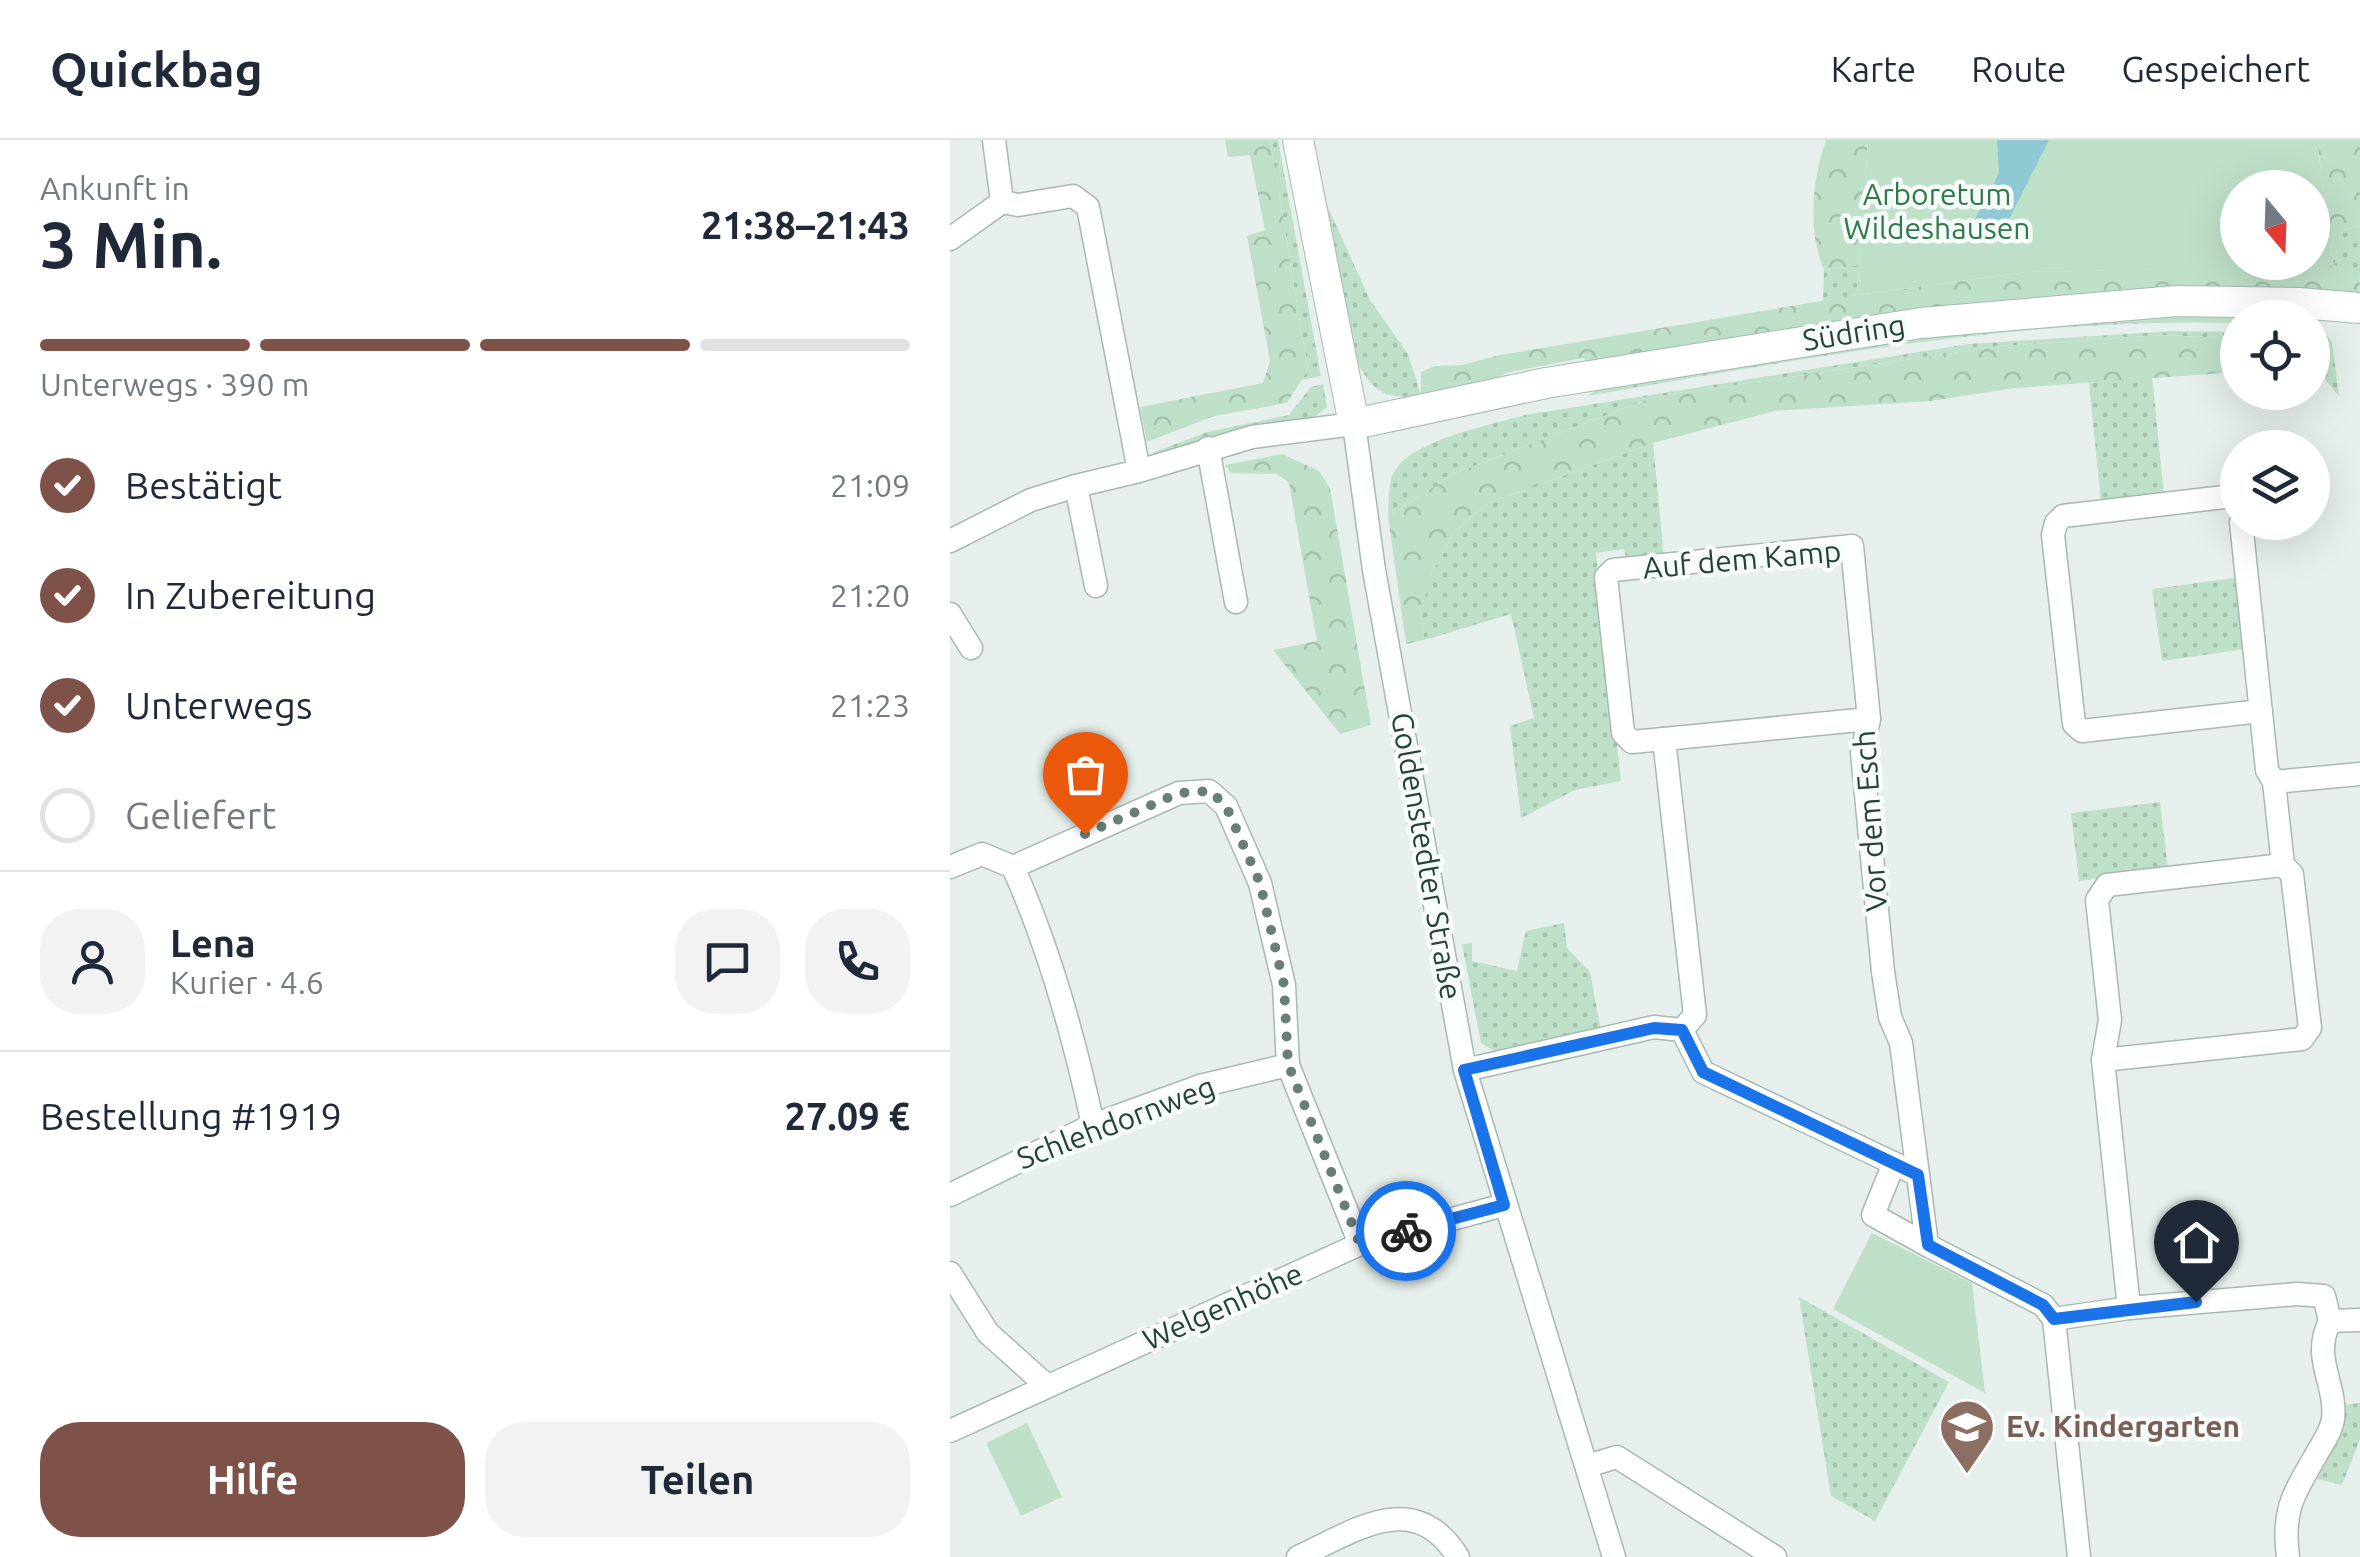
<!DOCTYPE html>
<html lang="de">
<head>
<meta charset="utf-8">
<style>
  :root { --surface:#fff; --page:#f2f2f3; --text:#1f2937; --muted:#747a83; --line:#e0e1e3; --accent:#7f5249 }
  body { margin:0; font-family:Ubuntu,sans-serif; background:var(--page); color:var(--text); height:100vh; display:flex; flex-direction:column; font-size:38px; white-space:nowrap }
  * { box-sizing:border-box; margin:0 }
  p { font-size:32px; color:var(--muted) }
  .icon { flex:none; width:55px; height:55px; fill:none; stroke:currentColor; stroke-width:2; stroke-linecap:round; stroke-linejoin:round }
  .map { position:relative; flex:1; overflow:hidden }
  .sheet { display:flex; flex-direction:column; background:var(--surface); width:950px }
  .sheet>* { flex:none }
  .needle { width:65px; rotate:161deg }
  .fabs { position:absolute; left:1270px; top:30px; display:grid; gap:20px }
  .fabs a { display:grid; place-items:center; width:110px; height:110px; border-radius:50%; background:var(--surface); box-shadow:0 10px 40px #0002; font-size:50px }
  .pin { position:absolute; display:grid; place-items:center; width:85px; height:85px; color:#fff; margin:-102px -42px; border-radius:50% 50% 50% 0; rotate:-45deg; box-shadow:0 0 10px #0007 }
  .pin .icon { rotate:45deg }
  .courier { position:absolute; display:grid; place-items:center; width:100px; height:100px; margin:-50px; border:8px solid #1a73e8; border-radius:50%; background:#fff; color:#222; box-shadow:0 2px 12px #0007 }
  .head em { font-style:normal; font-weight:600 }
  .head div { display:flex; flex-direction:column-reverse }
  .head { display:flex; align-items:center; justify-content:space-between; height:170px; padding:0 40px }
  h1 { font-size:65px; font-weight:600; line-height:75px }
  .bar { display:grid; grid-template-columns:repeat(4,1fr); gap:15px 10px; align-content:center; height:120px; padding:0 40px }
  .bar i { height:12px; border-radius:8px; background:var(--line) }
  .bar .selected { background:var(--accent) }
  .bar p { grid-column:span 4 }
  .line { display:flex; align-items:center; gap:25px; padding:0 40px; border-top:2px solid var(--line) }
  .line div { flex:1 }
  .round { display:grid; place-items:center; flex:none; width:105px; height:105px; border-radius:40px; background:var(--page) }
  ol { padding:0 40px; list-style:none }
  li { display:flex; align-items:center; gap:30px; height:110px }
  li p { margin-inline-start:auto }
  li .icon { padding:10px; border-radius:50%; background:var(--accent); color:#fff; stroke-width:4 }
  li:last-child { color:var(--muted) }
  li i { width:55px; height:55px; border:5px solid var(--line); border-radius:50% }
  .action { display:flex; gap:20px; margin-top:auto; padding:20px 40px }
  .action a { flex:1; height:115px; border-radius:40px; background:var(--accent); color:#fff; font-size:40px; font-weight:600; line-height:115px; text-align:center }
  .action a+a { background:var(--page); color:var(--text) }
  header { display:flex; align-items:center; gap:60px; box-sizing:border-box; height:140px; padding:0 50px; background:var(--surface); border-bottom:2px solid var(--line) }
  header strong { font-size:48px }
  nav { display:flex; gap:55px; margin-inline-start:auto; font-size:35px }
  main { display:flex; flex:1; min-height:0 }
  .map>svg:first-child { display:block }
  .grass { fill:url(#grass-dots) }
  .forest { fill:url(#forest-crowns) }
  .park { fill:#bfe0c8; fill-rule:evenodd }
  .water { fill:#8ec9d4 }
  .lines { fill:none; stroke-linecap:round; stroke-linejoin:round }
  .street-casing { stroke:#a8b8b2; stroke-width:25 }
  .secondary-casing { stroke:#a4bbb3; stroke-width:32 }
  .street { stroke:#fff; stroke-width:22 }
  .secondary { stroke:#fff; stroke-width:30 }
  .done { stroke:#687f78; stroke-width:10; stroke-dasharray:0 18 }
  .route { stroke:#1a73e8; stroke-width:12 }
  .labels { text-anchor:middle; stroke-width:9; stroke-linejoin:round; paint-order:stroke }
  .park-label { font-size:30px; fill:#2d7a4b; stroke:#f7fbf9 }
  .street-label { font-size:30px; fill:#24423a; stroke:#f7fbf9 }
  .education-label { font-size:30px; font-weight:bold; fill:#785e54; stroke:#f7fbf9; text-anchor:start }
</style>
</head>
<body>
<header>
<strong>Quickbag</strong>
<nav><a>Karte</a><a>Route</a><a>Gespeichert</a></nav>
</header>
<main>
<section class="sheet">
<div class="head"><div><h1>3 Min.</h1><p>Ankunft in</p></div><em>21:38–21:43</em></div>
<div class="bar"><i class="selected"></i><i class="selected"></i><i class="selected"></i><i></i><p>Unterwegs · 390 m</p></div>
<ol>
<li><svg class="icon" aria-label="check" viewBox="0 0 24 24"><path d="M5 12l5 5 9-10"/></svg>Bestätigt<p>21:09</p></li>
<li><svg class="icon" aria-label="check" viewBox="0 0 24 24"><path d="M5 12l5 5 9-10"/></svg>In Zubereitung<p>21:20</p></li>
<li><svg class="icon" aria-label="check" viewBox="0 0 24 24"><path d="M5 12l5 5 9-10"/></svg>Unterwegs<p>21:23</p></li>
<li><i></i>Geliefert</li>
</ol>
<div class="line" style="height:180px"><a class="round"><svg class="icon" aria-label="person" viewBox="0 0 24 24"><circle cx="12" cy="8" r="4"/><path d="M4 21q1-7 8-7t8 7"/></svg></a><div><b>Lena</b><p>Kurier · 4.6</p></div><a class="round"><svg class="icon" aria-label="chat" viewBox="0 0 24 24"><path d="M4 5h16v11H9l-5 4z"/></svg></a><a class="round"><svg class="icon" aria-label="phone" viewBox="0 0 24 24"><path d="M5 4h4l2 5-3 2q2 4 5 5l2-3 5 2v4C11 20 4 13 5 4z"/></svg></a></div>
<div class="line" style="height:130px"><div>Bestellung #1919</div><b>27.09 €</b></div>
<div class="action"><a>Hilfe</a><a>Teilen</a></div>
</section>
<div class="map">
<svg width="1410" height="1417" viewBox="0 0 1410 1417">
  <defs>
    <pattern id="grass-dots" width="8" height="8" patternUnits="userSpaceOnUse" patternTransform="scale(2.5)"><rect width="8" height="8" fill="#bfe0c8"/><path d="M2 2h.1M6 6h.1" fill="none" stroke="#a4c1ad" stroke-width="1.8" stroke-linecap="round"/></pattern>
    <pattern id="forest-crowns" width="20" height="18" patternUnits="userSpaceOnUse" patternTransform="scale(2.5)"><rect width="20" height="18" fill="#bfe0c8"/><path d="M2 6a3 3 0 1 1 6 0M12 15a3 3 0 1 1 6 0" fill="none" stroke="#a4c1ad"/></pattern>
  </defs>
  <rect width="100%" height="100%" fill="#e6efeb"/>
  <g class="grass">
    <polygon points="320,0 328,0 371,236 351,240 358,230"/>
    <path d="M357,0H364L377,65L420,160L458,214L471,255C436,260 425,253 407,223Z"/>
    <polygon points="1410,86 1410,147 1409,132 1383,126 1393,90"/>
    <polygon points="909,125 907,155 873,162 874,130"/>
    <path d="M1230,176L1287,178V183C1069,177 852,219 637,256L660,243L1013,189L1132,179Z"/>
    <path d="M1222,191L1287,192V199L1214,195L1050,206L704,257L503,334L438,377C439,365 438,349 442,337C453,301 542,285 575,275L1019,204Z"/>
    <polygon points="1362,194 1378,196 1382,202 1389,256 1363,225"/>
    <polygon points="1202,236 1214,355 1151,362 1139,243"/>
    <polygon points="373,244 377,267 366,276 259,298 209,317 202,313 257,292 339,275 361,247"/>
    <polygon points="703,303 714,418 677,422 674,409 646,413 671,641 625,650 571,678 560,586 584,578 561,474 474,500 471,470 481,434 505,391 538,363"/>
    <polygon points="1285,438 1295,509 1212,521 1202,449"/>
    <polygon points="1210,662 1218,730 1129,741 1121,673"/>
    <polygon points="614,783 617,808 640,832 651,891 548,913 531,903 512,804 522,803 522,821 567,831 576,791"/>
    <polygon points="849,1157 999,1242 925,1381 881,1356"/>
    <polygon points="1410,1263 1410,1299 1392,1345 1367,1339 1389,1299 1387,1266"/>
  </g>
  <g class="forest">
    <polygon points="275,0 320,0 358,230 337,263 264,276 197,302 190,267 313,243 320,221 297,96 315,90 300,15 278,17"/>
    <path d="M876,0H918L909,125L874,130C857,90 862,40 876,0Z"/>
    <polygon points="1367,0 1410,0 1410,86 1393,90 1384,125 1409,132 1410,153 1359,148 1142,156 643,226 633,218 559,232 537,243 471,255 471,232 485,226 512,225 550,215 907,155 1077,132 1383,125"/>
    <polygon points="1214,195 1287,199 1287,232 1065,248 981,261 825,271 703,303 538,363 505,391 481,434 471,470 474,500 456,504 438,377 503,334 704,257 1050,206"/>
    <polygon points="332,314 369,331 380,348 421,585 390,594 323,510 367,501 339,343 327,334 281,333 275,325"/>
  </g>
  <g class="park">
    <path d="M918,0H1367L1383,126L1077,132L907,155ZM1288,48H1362V122H1288Z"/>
    <polygon points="922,1093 1022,1143 1035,1253 883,1169"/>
    <polygon points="77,1283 112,1357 71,1376 36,1303"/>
  </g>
  <polygon class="water" points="1047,0 1099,0 1053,91 1032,93 1026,77 1049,33"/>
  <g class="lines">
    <g class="street-casing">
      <g id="street">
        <polyline points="44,0 52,62 68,65 123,56 138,67 189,331"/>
        <polyline points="0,99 52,62"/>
        <polyline points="258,308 286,462"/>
        <polyline points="126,346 146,446"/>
        <polyline points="1288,361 1283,356 1113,376 1106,383 1103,395 1124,584 1132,591 1311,571"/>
        <polyline points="1291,382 1317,630 1324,642 1410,634"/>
        <polyline points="0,401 81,360 126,346 189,331 302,297 404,284 424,430 515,930 664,1417"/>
        <polyline points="0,474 21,508"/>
        <polyline points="714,599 682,602 673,593 656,437 663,430 902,406 919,579"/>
        <path d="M0,727L32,714L63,727C100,810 124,896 143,985"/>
        <polyline points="63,727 229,653 259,651 276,666 310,743 334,845 338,925 410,1104"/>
        <polyline points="732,890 745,875 714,599 919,579 912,613 933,832 940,877 951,903 968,1035"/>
        <polyline points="1153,920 1352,899 1360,888 1342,734 1333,725 1324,642"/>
        <polyline points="515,930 704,887 732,890 753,932 968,1035 977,1105 1093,1165 1104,1179"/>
        <polyline points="944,1023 923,1075 977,1105"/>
        <polyline points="0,1055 143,985 250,946 338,925"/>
        <polyline points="0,1133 38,1193 96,1245"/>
        <polyline points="1179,1168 1153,920 1160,880 1147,760 1157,745 1333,725"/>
        <polyline points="1104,1179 1179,1168 1347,1154 1374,1156 1380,1181 1410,1180"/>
        <polyline points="1104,1179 1129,1417"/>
        <polyline points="0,1291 410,1104 554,1065"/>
        <polyline points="637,1326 667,1317 825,1417"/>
        <path d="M348,1417C405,1391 464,1347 508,1417"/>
        <path d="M1338,1417C1332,1370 1343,1355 1366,1315C1372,1304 1381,1292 1383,1279C1387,1243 1361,1219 1380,1181"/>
      </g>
    </g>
    <g class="secondary-casing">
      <polyline id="secondary" points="348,0 404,284 596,243 971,183 1226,161 1349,163 1410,168"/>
    </g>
    <use href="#street" class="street"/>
    <use href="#secondary" class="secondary"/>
  </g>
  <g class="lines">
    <polyline class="done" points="135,694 229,653 260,651 276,666 310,743 334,845 338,924 410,1104 456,1091"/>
    <polyline class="route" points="456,1091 554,1065 514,930 704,888 732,890 753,932 968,1035 978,1105 1093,1165 1104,1179 1246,1162"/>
  </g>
  <defs>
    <g id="school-pin" transform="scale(2.875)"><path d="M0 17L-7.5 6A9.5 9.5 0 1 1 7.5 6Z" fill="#8d6e63" stroke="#f7fbf9"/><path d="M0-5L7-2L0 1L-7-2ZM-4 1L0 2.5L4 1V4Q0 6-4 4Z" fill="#fff"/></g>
  </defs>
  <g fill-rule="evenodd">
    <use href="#school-pin" x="1017" y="1287"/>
  </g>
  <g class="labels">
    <g class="park-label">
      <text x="987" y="65">Arboretum<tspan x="987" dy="34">Wildeshausen</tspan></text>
    </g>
    <g class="street-label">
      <text transform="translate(904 193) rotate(-9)" y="10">Südring</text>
      <text transform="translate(792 420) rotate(-5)" y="10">Auf dem Kamp</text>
      <text transform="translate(921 681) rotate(-94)" y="10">Vor dem Esch</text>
      <text transform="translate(476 716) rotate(80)" y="10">Goldenstedter Straße</text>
      <text transform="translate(166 983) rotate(-21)" y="10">Schlehdornweg</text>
      <text transform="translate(273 1167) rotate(-24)" y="10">Welgenhöhe</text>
    </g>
    <g class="education-label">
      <text x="1056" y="1297">Ev. Kindergarten</text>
    </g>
  </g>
</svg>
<div class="fabs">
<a><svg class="needle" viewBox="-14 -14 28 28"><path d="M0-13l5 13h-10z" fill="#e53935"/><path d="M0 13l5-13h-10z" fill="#747a83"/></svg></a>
<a><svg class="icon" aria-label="locate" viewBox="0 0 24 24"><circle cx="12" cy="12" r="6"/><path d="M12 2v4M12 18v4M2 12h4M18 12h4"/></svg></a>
<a><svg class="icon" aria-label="layers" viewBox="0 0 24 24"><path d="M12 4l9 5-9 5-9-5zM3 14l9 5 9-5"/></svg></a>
</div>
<div class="pin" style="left:135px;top:694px;background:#ea580c"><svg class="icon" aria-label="bag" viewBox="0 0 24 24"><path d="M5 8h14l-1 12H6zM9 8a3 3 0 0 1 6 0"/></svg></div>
<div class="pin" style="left:1246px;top:1162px;background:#1f2937"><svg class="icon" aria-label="home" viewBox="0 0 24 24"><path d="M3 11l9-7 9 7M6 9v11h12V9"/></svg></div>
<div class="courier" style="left:456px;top:1091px"><svg class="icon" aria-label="bike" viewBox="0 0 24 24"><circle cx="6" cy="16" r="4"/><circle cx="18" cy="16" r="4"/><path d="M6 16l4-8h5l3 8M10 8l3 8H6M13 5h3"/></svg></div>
</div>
</main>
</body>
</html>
